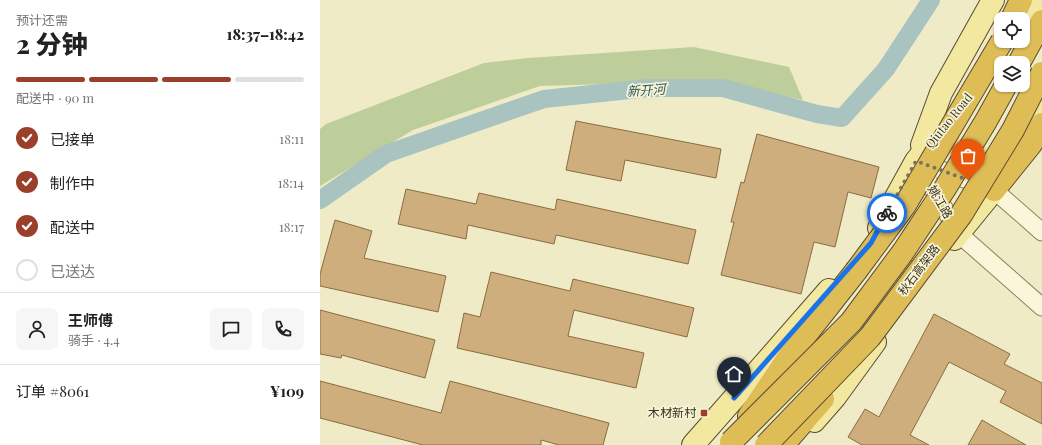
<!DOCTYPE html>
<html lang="zh">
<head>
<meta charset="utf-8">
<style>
  :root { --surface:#fff; --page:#f6f6f6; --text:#222; --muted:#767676; --line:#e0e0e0; --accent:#9b3f2b }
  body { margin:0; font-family:"Playfair Display","Noto Sans SC",serif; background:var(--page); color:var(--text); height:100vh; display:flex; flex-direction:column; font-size:15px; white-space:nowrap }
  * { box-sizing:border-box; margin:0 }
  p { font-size:13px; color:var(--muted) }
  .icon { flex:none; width:22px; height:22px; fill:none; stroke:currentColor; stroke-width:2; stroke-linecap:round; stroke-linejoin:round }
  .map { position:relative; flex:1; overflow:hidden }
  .details { display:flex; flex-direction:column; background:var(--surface); width:320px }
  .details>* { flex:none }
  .tools { position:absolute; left:674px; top:12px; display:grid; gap:8px }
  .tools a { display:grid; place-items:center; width:36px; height:36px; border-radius:8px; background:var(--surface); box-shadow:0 1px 3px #0004; font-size:20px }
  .pin { position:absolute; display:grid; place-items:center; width:34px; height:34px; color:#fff; margin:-41px -17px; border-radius:50% 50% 50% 0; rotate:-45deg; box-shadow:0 0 4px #0007 }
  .pin .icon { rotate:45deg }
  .courier { position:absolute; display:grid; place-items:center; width:40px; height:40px; margin:-20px; border:3px solid #1a73e8; border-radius:50%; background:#fff; color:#222; box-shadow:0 1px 5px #0007 }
  .overview em { font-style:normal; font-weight:800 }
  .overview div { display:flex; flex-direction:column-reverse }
  .overview { display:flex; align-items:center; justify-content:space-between; height:68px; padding:0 16px }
  h1 { font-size:26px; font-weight:800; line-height:30px }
  .bar { display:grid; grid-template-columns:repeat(4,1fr); gap:6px 4px; align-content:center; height:48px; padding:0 16px }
  .bar i { height:5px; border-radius:3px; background:var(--line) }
  .bar .selected { background:var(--accent) }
  .bar p { grid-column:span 4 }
  .line { display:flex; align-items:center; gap:10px; padding:0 16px; border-top:1px solid var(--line) }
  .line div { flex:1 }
  .round { display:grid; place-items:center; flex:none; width:42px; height:42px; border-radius:8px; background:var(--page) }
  ol { padding:0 16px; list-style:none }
  li { display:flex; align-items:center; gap:12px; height:44px }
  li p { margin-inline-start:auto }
  li .icon { padding:4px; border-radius:50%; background:var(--accent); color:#fff; stroke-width:4 }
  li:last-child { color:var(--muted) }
  li i { width:22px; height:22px; border:2px solid var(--line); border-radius:50% }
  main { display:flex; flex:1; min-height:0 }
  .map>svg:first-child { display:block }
  .green { fill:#bece9a }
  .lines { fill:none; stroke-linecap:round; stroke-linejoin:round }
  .canal { stroke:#a8c3c0; stroke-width:18 }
  .building { fill:#ceae7c; stroke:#8b6c41 }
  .minor-casing { stroke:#8b7e5c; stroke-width:19 }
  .major-casing { stroke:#594b30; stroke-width:24 }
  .highway-casing { stroke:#594b30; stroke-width:24 }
  .minor { stroke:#f9f6da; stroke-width:17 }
  .major { stroke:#f2e89f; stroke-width:22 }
  .highway { stroke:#debd57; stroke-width:22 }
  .highway-bridge-casing { stroke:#594b30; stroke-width:24; stroke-linecap:butt }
  .highway-bridge { stroke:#debd57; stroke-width:22 }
  .done { stroke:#7a735a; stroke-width:4; stroke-dasharray:0 7.2 }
  .route { stroke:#1a73e8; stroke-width:5 }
  .poi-dot { fill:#9b3f2b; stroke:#f6f3d6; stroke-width:1.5 }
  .labels { text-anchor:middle; stroke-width:3.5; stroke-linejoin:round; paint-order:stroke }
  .street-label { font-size:12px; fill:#3b321f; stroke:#f6f3d6 }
  .poi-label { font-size:12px; fill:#3b321f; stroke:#f6f3d6; text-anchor:end }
  .water-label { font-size:13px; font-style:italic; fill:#2f565b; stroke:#f6f3d6 }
</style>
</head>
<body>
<main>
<section class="details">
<div class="overview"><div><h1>2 分钟</h1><p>预计还需</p></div><em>18:37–18:42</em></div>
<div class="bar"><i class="selected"></i><i class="selected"></i><i class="selected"></i><i></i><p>配送中 · 90 m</p></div>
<ol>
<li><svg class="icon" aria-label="check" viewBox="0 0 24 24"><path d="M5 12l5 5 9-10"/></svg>已接单<p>18:11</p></li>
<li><svg class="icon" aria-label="check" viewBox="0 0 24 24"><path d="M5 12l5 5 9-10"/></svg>制作中<p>18:14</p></li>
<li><svg class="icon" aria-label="check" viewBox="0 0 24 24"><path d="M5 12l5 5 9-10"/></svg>配送中<p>18:17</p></li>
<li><i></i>已送达</li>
</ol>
<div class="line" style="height:72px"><a class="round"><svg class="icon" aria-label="person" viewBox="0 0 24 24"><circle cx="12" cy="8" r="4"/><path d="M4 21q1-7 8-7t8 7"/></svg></a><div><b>王师傅</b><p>骑手 · 4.4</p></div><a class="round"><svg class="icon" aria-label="chat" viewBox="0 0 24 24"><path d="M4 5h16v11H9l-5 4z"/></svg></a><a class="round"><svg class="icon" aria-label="phone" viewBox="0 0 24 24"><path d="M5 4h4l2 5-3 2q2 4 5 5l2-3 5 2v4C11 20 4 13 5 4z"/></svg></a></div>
<div class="line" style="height:52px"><div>订单 #8061</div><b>¥109</b></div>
</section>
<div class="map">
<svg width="722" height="445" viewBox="0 0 722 445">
  <rect width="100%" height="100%" fill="#efebc7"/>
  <polygon class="green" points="374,47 469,67 483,100 397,81 220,86 93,130 0,186 0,129 6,124 164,63 208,58"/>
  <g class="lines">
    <polyline class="canal" points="0,200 66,154 224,99 329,88 403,88 497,114 522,118 566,69 611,0"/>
  </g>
  <g class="building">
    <polygon points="256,121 401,149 396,178 305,160 301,181 246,170"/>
    <polygon points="437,134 559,167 551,198 528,192 515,247 494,242 481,294 401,275 414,222 411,222 421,182 424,183"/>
    <polygon points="86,189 156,204 159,193 235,210 237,199 376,230 368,264 236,235 234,244 148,225 146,239 78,224"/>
    <polygon points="15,220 52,231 44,258 126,276 118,312 0,286 0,274"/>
    <polygon points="171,272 250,291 253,279 374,308 367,337 254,310 248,336 324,353 316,388 137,348 144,313 160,317"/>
    <polygon points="0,310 115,340 105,378 22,355 21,358 0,354"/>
    <polygon points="614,314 690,354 684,364 722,383 722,424 680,402 686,391 629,362 590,435 609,445 542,445 528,437 545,409 559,417"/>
    <polygon points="0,381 121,413 130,381 289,423 283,445 239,445 221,440 221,445 103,445 0,418"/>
    <polygon points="662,420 674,427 706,445 648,445"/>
  </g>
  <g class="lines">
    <g class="minor-casing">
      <g id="minor">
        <polyline points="597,161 674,190 722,232"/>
        <polyline points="599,165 639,234 722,307"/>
      </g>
    </g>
    <g class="major-casing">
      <g id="major">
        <polyline points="703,23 716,0"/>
        <polyline points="602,145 621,93 673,0"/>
        <polyline points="698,145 722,101"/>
        <polyline points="559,228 596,161 623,128"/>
        <polyline points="634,239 674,190 683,174"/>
        <polyline points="494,421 515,397 555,342"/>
        <polyline points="373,445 509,290"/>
      </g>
    </g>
    <g class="highway-casing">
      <g id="highway">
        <polyline points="692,19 701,0"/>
        <polyline points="699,63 722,21"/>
        <polyline points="674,190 711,144 722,124"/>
        <polyline points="429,416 470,355 536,271"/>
        <polyline points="463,445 503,399"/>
      </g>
    </g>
    <use href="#minor" class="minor"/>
    <use href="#major" class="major"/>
    <use href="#highway" class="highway"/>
    <g class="highway-bridge-casing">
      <g id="highway-bridge">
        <polyline points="536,271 585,205 682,41"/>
        <polyline points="411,442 531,322 583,252 624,190 666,121 686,85"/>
        <polyline points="446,445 550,337 641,215 693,130 722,73"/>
      </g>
    </g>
    <use href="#highway-bridge" class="highway-bridge"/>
  </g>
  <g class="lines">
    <polyline class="done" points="567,213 596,161 648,180"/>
    <polyline class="route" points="414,398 551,243 567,213"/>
  </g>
  <rect class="poi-dot" x="380" y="409" width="8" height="8" rx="2"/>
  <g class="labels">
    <g class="street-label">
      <text transform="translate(629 121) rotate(-51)" y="4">Qiutao Road</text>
      <text transform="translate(620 202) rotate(60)" y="4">姚江路</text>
      <text transform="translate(599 270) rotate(-53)" y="4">秋石高架路</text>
    </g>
    <g class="poi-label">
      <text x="376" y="417">木材新村</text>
    </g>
    <g class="water-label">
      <text transform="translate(326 90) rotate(-4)" y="5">新开河</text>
    </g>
  </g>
</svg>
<div class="tools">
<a><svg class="icon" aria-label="locate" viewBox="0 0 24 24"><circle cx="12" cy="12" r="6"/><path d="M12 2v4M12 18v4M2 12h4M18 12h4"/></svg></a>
<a><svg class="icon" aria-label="layers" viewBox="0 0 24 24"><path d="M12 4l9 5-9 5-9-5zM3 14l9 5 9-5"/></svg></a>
</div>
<div class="pin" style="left:648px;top:180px;background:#ea580c"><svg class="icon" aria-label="bag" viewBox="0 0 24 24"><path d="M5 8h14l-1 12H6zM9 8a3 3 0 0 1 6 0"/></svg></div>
<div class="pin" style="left:414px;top:398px;background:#1f2937"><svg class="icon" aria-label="home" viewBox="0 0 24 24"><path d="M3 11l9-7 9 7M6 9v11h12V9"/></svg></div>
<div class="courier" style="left:567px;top:213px"><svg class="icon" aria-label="bike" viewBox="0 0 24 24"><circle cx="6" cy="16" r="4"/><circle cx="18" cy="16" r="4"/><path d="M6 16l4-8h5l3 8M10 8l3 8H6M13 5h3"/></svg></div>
</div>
</main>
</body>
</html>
